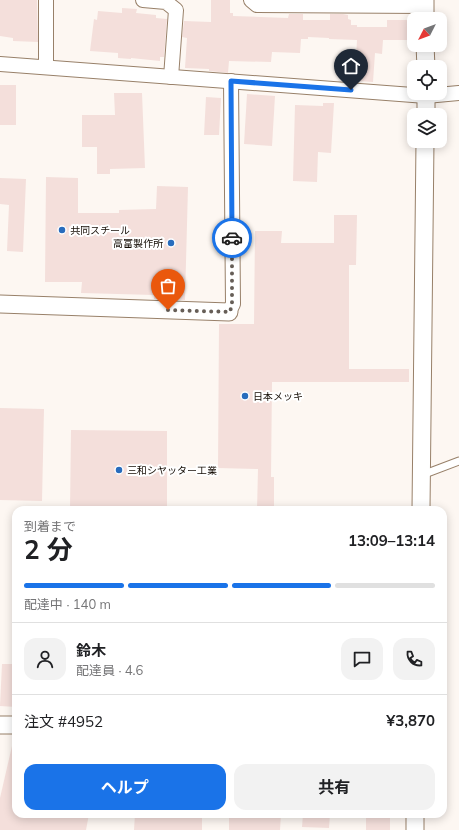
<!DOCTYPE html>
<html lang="ja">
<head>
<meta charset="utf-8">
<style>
  :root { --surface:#fff; --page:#f2f2f2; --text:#202124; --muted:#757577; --line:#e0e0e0; --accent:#1a73e8 }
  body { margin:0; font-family:Mulish,"Noto Sans JP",sans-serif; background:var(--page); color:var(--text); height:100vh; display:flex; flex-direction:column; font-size:15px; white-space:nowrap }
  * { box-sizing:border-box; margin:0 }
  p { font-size:13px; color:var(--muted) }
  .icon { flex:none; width:22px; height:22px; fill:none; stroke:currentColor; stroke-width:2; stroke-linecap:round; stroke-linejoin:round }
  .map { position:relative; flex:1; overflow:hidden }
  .drawer { position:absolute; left:12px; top:506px; width:435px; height:312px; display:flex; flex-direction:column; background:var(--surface); border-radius:12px; box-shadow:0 2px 10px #0003 }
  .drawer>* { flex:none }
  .needle { width:26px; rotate:228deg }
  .buttons { position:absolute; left:407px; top:12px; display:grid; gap:8px }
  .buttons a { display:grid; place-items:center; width:40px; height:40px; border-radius:8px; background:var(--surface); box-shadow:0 2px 10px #0003; font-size:20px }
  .pin { position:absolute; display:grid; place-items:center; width:34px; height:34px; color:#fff; margin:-41px -17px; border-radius:50% 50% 50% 0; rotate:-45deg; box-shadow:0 0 4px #0007 }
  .pin .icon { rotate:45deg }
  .courier { position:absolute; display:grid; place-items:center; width:40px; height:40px; margin:-20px; border:3px solid #1a73e8; border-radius:50%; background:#fff; color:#222; box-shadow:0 1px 5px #0007 }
  .summary em { font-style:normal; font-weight:700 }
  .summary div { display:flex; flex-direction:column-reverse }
  .summary { display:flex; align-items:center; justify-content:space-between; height:68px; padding:0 12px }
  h1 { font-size:26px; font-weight:700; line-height:30px }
  .bar { display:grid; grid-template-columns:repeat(4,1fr); gap:6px 4px; align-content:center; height:48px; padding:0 12px }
  .bar i { height:5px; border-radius:3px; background:var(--line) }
  .bar .on { background:var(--accent) }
  .bar p { grid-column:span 4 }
  .line { display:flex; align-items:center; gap:10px; padding:0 12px; border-top:1px solid var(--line) }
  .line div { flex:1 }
  .round { display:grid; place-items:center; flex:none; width:42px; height:42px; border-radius:12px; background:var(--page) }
  .button { display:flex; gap:8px; margin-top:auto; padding:8px 12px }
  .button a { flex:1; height:46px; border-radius:12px; background:var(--accent); color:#fff; font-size:16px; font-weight:700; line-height:46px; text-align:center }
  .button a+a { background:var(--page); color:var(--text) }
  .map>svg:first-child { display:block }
  .building { fill:#f4dfdb }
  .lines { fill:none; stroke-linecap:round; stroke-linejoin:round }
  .service-casing { stroke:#988069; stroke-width:9 }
  .minor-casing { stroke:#988069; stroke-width:16 }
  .tertiary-casing { stroke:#988069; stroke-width:19 }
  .service { stroke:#fff; stroke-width:7 }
  .minor { stroke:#fff; stroke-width:14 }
  .tertiary { stroke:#fff; stroke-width:17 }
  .done { stroke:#665e57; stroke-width:4; stroke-dasharray:0 7.2 }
  .route { stroke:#1a73e8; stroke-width:5 }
  .poi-dot { fill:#286cbd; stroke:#fff; stroke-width:1.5 }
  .labels { text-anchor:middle; stroke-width:4; stroke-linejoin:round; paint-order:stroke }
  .poi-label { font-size:10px; fill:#140c04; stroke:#fff; text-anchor:start }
</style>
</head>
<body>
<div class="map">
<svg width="459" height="830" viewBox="0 0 459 830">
  <rect width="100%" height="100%" fill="#fdf7f2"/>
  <g class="building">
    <polygon points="0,0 37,0 38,42 13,41 13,38 0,36"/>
    <polygon points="211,0 230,0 230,13 233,13 233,16 288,18 289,14 303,14 303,20 330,20 330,14 343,14 348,15 348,19 351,20 351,25 357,25 357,27 387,27 387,20 414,20 414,40 383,40 382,54 375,53 373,82 357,81 358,57 356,57 357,40 329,39 329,38 308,37 308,39 301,39 300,53 272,52 271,62 229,61 228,73 209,71 209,69 185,68 187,38 182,37 184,21 211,22"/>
    <polygon points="122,8 137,9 136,13 156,15 156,18 167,19 164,57 160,57 160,61 131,58 131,59 118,58 118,53 90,51 94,19 97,20 98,11 122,13"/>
    <rect x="0" y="85" width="16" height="40"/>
    <polygon points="114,93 142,93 145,168 110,169 110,174 97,174 97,147 82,147 82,115 115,115"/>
    <polygon points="247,94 275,96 272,146 244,144"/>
    <polygon points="206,97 221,98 219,135 204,135"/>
    <polygon points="323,103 334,103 331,153 318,152 317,182 293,181 295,105 323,106"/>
    <polygon points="46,177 78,178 78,213 119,213 119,210 156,209 157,186 188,187 185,300 154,299 154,295 81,293 82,282 45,282"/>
    <polygon points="0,178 26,179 23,252 7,251 9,205 0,204"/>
    <polygon points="334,215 357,215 356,265 349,265 349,369 409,369 409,382 272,382 271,477 274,477 274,510 257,510 258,469 218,468 219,324 254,324 255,231 282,231 281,243 334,243"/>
    <polygon points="0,408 44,409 42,501 0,500"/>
    <polygon points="71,430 167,431 167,510 70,510"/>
    <polygon points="2,664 16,664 16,707 0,706"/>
    <polygon points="12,746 16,747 16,814 89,814 86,830 0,830 0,798"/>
    <polygon points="135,814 202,814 202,830 134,830"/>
    <polygon points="229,814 281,814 280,830 229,830"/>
    <polygon points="303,814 330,814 329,828 302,827"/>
    <rect x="366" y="814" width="24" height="16"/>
  </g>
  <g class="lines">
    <g class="service-casing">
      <polyline id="service" points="422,475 459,461"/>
    </g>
    <g class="minor-casing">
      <g id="minor">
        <polyline points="46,0 46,66"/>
        <polyline points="143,0 166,2 176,10 171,77"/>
        <polyline points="251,0 257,5 425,6"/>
        <polyline points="0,64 426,96 459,93"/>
        <polyline points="229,312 233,304 231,81"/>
      </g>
    </g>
    <g class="tertiary-casing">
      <g id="tertiary">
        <polyline points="425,0 425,19"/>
        <polyline points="425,45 426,67"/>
        <polyline points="426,115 426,93"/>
        <polyline points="0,304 229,312"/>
        <polyline points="421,510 425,141"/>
        <polyline points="0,725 16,725"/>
        <polyline points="415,830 415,814"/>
      </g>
    </g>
    <use href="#service" class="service"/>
    <use href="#minor" class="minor"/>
    <use href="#tertiary" class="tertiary"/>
  </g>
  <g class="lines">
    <polyline class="done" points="168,310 230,312 232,304 232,238"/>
    <polyline class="route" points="232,238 231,81 351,90"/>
  </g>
  <g class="poi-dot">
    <circle cx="62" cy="230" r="4"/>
    <circle cx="171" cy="243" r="4"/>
    <circle cx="245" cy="396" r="4"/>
    <circle cx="119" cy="470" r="4"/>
  </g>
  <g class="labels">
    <g class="poi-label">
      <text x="70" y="234">共同スチール</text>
      <text x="163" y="247" text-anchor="end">高富製作所</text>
      <text x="253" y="400">日本メッキ</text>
      <text x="127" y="474">三和シヤッター工業</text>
    </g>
  </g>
</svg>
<div class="buttons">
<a><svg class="needle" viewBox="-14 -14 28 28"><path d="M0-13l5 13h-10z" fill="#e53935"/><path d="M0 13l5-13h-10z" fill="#757577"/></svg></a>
<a><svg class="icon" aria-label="locate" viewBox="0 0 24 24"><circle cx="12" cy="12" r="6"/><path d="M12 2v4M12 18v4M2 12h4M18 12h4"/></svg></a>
<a><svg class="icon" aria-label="layers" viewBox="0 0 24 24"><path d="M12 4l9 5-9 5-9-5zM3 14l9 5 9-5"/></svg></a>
</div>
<div class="pin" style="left:168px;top:310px;background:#ea580c"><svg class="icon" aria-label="bag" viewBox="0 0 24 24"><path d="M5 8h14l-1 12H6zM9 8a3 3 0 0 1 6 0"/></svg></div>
<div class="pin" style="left:351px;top:90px;background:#1f2937"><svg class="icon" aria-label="home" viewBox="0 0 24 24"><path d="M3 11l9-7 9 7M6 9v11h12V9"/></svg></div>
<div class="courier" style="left:232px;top:238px"><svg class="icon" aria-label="car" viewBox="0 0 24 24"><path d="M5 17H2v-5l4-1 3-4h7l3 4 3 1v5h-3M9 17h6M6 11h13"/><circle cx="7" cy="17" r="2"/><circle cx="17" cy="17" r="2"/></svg></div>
<section class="drawer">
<div class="summary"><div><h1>2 分</h1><p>到着まで</p></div><em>13:09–13:14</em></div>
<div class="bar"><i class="on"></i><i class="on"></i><i class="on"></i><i></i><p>配達中 · 140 m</p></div>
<div class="line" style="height:72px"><a class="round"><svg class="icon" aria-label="person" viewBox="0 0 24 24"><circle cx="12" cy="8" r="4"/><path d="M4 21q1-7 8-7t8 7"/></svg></a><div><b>鈴木</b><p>配達員 · 4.6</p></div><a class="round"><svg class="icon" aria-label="chat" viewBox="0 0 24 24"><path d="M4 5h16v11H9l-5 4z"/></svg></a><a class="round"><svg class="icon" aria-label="phone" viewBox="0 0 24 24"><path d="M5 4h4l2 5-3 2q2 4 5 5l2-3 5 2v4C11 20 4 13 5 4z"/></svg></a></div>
<div class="line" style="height:52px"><div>注文 #4952</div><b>¥3,870</b></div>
<div class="button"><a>ヘルプ</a><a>共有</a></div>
</section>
</div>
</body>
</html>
